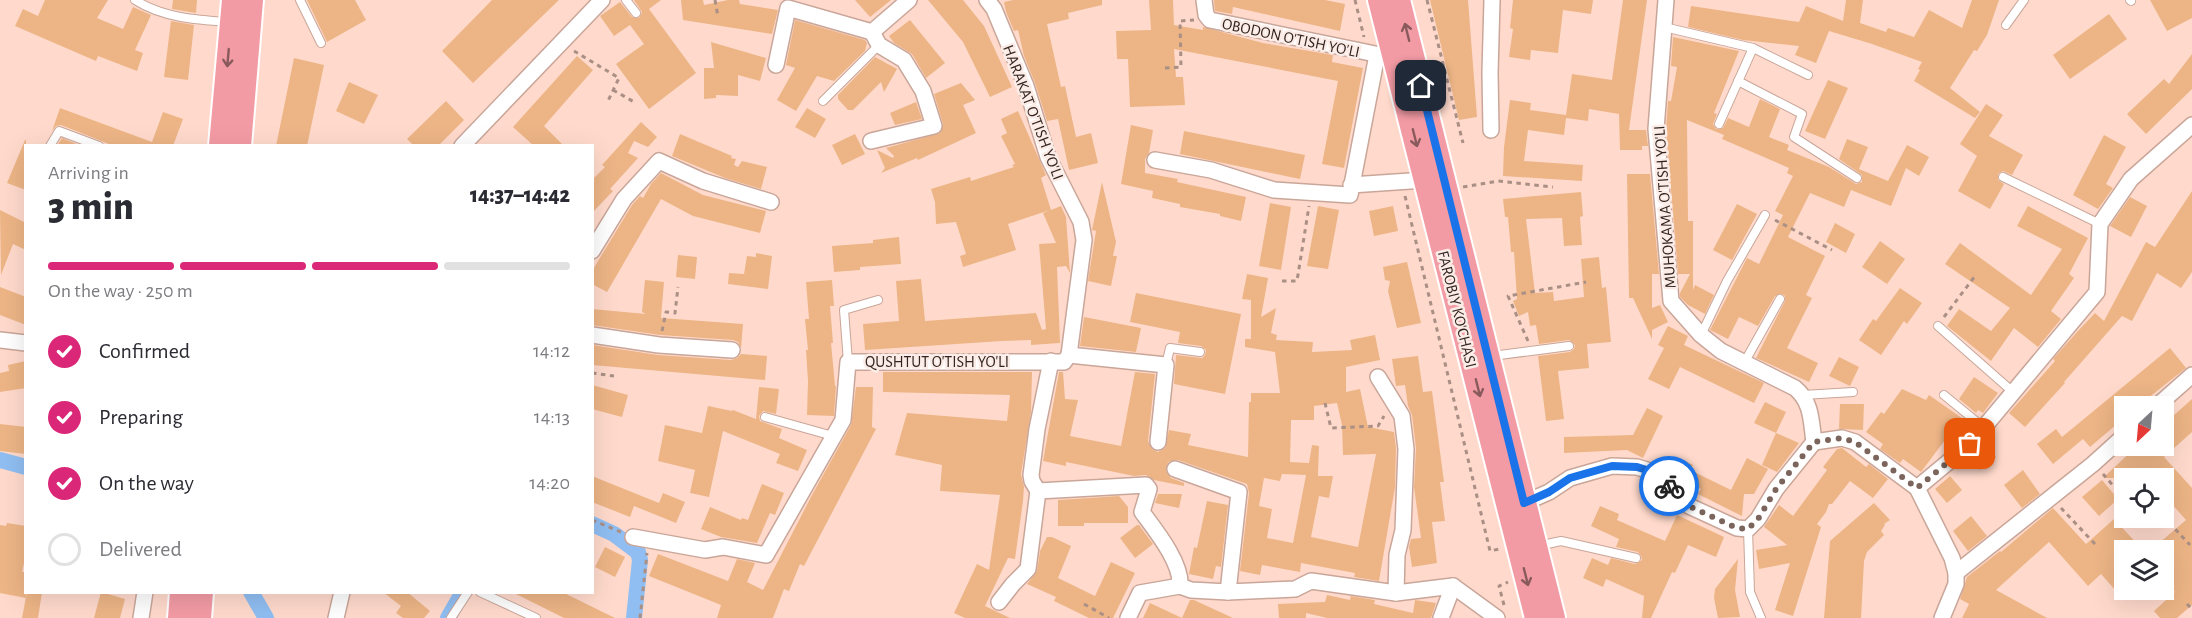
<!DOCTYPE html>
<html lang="en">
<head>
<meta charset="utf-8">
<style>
  :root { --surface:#fff; --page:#f2f2f3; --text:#2b2b33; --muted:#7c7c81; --line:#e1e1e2; --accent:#db2777 }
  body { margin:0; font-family:"Alegreya Sans",sans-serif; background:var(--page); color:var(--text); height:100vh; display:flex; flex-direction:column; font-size:22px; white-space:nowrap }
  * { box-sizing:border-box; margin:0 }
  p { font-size:20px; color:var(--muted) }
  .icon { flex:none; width:33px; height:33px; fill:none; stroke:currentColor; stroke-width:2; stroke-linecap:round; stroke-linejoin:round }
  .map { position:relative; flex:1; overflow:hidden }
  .drawer { position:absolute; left:24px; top:144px; width:570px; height:450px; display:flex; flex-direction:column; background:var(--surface); border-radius:0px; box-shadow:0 6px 24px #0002 }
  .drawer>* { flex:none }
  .needle { width:39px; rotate:206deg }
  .controls { position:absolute; left:2114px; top:396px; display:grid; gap:12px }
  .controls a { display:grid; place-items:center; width:60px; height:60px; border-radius:0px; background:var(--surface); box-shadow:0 6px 24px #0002; font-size:30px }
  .pin { position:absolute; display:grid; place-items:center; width:51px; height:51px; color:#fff; margin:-26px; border-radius:12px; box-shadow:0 3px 9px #0006 }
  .courier { position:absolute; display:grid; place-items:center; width:60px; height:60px; margin:-30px; border:4px solid #1a73e8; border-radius:50%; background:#fff; color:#222; box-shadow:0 2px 8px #0007 }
  .overview em { font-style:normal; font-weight:800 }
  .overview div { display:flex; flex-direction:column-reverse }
  .overview { display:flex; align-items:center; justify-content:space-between; height:102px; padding:0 24px }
  h1 { font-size:39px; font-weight:800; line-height:45px }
  .bar { display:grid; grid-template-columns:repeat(4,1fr); gap:9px 6px; align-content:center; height:72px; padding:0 24px }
  .bar i { height:8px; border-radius:4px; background:var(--line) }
  .bar .current { background:var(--accent) }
  .bar p { grid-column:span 4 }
  ol { padding:0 24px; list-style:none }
  li { display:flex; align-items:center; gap:18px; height:66px }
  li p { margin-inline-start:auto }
  li .icon { padding:6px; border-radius:50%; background:var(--accent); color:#fff; stroke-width:4 }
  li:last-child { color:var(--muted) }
  li i { width:33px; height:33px; border:3px solid var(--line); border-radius:50% }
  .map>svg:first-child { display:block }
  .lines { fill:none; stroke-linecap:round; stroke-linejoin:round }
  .canal { stroke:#90bef2; stroke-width:16 }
  .building { fill:#edb586; fill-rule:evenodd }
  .service-casing { stroke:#c9a699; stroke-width:10 }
  .minor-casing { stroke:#c9a699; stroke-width:18 }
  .primary-casing { stroke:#fff; stroke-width:26 }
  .path { stroke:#aa8f85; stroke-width:3; stroke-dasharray:4.5 4.5; stroke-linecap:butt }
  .service { stroke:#fff; stroke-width:8 }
  .minor { stroke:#fff; stroke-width:15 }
  .primary { stroke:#f39ba5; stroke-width:22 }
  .oneway { stroke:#895a5c }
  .done { stroke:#7a645c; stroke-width:6; stroke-dasharray:0 10.8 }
  .route { stroke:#1a73e8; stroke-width:8 }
  .labels { text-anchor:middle; stroke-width:5; stroke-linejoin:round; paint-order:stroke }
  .street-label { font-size:16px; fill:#322520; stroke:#fcece7 }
</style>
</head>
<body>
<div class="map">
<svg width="2192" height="618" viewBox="0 0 2192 618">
  <rect width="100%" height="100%" fill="#ffdacc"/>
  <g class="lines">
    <g class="canal">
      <polyline points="0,460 26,467"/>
      <polyline points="592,524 614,534 638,552 640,560 634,618"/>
      <polyline points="251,592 266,618"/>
      <polyline points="448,618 463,592"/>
    </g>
  </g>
  <g class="building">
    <polygon points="45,0 108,0 97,18 123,29 133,7 151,15 135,50 143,53 137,71 98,56 96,61 15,26 23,9 38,16"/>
    <polygon points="173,0 197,0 196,13 172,9"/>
    <polygon points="307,0 355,0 366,20 327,42"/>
    <polygon points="492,0 559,0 473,83 442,51"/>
    <polygon points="634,0 661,0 649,9 696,73 649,109 616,64 644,44 630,25 614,36 600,16 620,2 632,17 639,18 642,12"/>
    <polygon points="681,0 703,0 704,5 728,0 739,0 740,4 778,10 772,34 683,20"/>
    <polygon points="855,0 891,0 870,17"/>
    <polygon points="928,0 963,0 984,26 1012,87 990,97 963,42"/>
    <polygon points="1013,0 1102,0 1102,5 1068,13 1069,19 1047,24 1061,87 1065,86 1076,137 1091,133 1098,163 1069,170 1058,119 1047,121 1035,83 1024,56 1018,30 1014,31 1006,12 1004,2"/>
    <polygon points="1149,0 1173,0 1174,25 1203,30 1203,27 1263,43 1333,55 1332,62 1363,68 1344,168 1322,164 1338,81 1174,49 1176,77 1183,77 1185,105 1130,107 1128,59 1117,59 1116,31 1151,30"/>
    <polygon points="1214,0 1325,0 1345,4 1340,31 1233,7 1232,14 1215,11"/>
    <polygon points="1430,0 1468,0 1477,117 1459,120"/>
    <polygon points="1513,0 1593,0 1591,14 1563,10 1558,53 1531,50 1530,60 1509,57 1513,29 1510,28"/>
    <polygon points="1623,0 1647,0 1629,130 1646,130 1648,146 1642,146 1642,150 1620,150 1619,114 1589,109 1588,121 1566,118 1564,135 1528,130 1524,161 1583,165 1582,181 1503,176 1504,147 1510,100 1531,103 1530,110 1566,115 1572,74 1612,80"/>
    <polygon points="1846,0 1863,0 1860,23 1886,32 1888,28 1914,37 1929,10 1962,28 1972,0 1999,0 1987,35 1977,51 1974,50 1950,88 1980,112 1975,118 1914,81 1920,70 1918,69 1922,62 1872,44 1829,31 1816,63 1795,55 1799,46 1743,40 1688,27 1691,6 1799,22 1806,6 1843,21"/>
    <polygon points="2150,0 2192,0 2192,18 2167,31"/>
    <polygon points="2109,14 2127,39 2070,79 2053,55"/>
    <polygon points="795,20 865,40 867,43 865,51 834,81 817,76 796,111 777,100 795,68 786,65"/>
    <polygon points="910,20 945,63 926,78 912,54 894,43 889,36"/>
    <polygon points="171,21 194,25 188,80 164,77"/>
    <polygon points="1673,37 1739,51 1714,113 1717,114 1713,124 1716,129 1723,128 1728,118 1749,127 1760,99 1780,109 1769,137 1789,145 1787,150 1829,167 1856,184 1862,182 1862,175 1839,159 1847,139 1868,147 1859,169 1888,181 1907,145 1929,157 1919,176 1906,168 1891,206 1851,190 1844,207 1810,193 1788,237 1825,256 1806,295 1812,298 1787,348 1818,363 1809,382 1756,358 1785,301 1785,296 1782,294 1775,296 1758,326 1739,317 1728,339 1710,330 1747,258 1759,264 1783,215 1775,211 1793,176 1787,173 1789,168 1722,139 1724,135 1687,120 1688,221 1693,221 1693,290 1695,285 1714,295 1705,314 1688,305 1680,297 1680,293 1690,274 1678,274 1666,129 1668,101 1671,101 1677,67 1671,66"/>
    <polygon points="711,42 766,58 760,81 738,75 738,96 716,95 716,98 704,99 704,68 714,68"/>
    <polygon points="2192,54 2192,89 2146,134 2127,114 2164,79 2169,84"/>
    <polygon points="577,56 593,70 544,126 564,146 534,146 513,127"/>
    <polygon points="875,57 897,69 884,92 881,82 853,110 848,110 838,99 838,95"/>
    <polygon points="294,58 324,65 307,146 276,146"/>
    <polygon points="1828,80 1848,88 1825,139 1805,131"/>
    <polygon points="349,82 378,95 364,124 336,111"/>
    <polygon points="961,83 975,100 963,105 976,133 918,160 917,158 881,173 885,168 877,150 893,158 894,156 886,148 940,133 943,124 934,94"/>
    <polygon points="446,101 464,120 438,146 414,146 407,139"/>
    <polygon points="916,102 922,119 895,125 890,113"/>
    <polygon points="1986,104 2003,115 1989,136 2023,155 2012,175 2003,171 1998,174 1998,180 2004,184 1990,209 1958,191 1977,156 1960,144"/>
    <polygon points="60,108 152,142 163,112 183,119 173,146 114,146 61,125 56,126 52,131"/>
    <polygon points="807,108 826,119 815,138 795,127"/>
    <polygon points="1018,111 1046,175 1041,178 1051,210 1061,206 1066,217 1070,273 1066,266 1057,267 1060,343 1031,345 1031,340 1002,341 865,350 863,324 899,321 896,281 921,279 925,321 1036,313 1042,330 1046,329 1039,244 1056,243 1043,213 1050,210 1008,224 1016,250 963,267 960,256 966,254 956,222 936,224 935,202 931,189 970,177 971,181 1014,167 1012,165 1015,164 1001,136 1007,133 1001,119"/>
    <polygon points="641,122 657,137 648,147 634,141 628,153 638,158 610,189 613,191 592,213 592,180 605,167 602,165"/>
    <polygon points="1131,125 1153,130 1149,153 1145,159 1145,173 1178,179 1177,182 1246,197 1241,221 1220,216 1220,214 1180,207 1180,204 1152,198 1153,191 1121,184"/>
    <polygon points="1184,131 1305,155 1300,179 1180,154"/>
    <polygon points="680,134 732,156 731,158 736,159 734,165 738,167 742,161 767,167 761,189 725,178 672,156"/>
    <polygon points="855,134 865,154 842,165 832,145"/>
    <polygon points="2104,135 2126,147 2106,184 2113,188 2098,209 2073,195"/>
    <polygon points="62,138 81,146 57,146"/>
    <polygon points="25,140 26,140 26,190 7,183"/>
    <polygon points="661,173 703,195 766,211 760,233 693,216 661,199 607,292 592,284 592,271 632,205 640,196 643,198 651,184"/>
    <polygon points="1627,174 1650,174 1659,274 1652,274 1652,308 1660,305 1668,322 1652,330 1652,339 1633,298 1629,298"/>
    <polygon points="1102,182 1116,242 1113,256 1117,256 1111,286 1088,281 1096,231 1092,230"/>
    <polygon points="2192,191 2192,272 2181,288 2157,273 2132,321 2122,316 2064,382 2065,383 2025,427 2009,413 2055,361 2053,359 2077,332 2095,313 2104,321 2146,242 2155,247"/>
    <polygon points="1581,192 1583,216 1580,217 1582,245 1564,246 1562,218 1526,219 1535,293 1553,292 1554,301 1584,297 1581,259 1599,257 1602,288 1606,287 1611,342 1587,344 1589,368 1558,371 1564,419 1546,421 1538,356 1570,352 1574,349 1575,345 1569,340 1539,344 1536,325 1530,326 1528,312 1519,316 1513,301 1517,299 1514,252 1511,252 1508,217 1505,217 1503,199"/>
    <polygon points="2130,197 2147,206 2131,237 2110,226"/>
    <polygon points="1270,203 1291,207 1281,270 1259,266"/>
    <polygon points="1737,204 1757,214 1732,260 1713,250"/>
    <polygon points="1318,206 1339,210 1328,269 1307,266"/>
    <polygon points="1393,206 1398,231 1374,236 1369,211"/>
    <polygon points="2028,206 2088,238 2069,274 2074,278 2051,311 2061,319 2038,347 2014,328 1991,361 1947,326 1959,309 1991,331 2010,308 1945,264 1960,243 2031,295 2062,249 2017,226"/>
    <polygon points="0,210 26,223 26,250 13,244 1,275"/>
    <polygon points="1835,223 1855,234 1846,253 1826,242"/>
    <polygon points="899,237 901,264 860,267 860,270 834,272 832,246 873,243 873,240"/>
    <polygon points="1880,241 1905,259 1887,284 1862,267"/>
    <polygon points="756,253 772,256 768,289 728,284 729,273 744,274 747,256 756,257"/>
    <polygon points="678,255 697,257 695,279 676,277"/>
    <polygon points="1407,262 1421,323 1397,328 1388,291 1390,281 1385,280 1383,267"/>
    <path d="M1247,274L1268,278L1261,317L1276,308L1271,333L1277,335L1276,340L1313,342L1312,352L1352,350L1350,340L1375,335L1380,360L1346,367V392L1360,389L1368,427L1394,432L1396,449L1395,487L1379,581L1354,577L1355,573L1301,563L1300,572L1262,565L1260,575L1240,571L1249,493L1247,484L1178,460L1168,462L1166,471L1171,478L1184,483V486L1154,480L1146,475L1134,476L1066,462V466L1043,461L1059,372H1063L1065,399L1078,400L1070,436L1121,446L1135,372L1155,374L1148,441L1152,449L1158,452L1165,448L1169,430L1191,434L1188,445L1248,457L1249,402H1251V393H1280L1275,352L1245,347V339H1251V300L1242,299ZM1337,403L1342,425L1343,455L1376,454L1358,547L1311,537L1319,496L1329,498L1333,476H1318L1319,446L1312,445L1309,463L1290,462L1291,420H1314V406ZM1282,474L1306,475L1293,543L1267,538L1272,509L1259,506L1264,478L1280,481Z"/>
    <polygon points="645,280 664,282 661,318 743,324 741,348 738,342 733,340 660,335 592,325 592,309 646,314 642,312"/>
    <polygon points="832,280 834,306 830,306 833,343 831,343 835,386 836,386 834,416 807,415 808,381 806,350 808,350 805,319 809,319 806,282"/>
    <polygon points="0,287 26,297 26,325 0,315"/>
    <polygon points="1900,288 1922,303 1907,324 1904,321 1881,355 1859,340 1873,319 1876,321"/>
    <polygon points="1136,293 1241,314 1225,394 1174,384 1176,355 1202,358 1205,355 1206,350 1201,346 1178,343 1180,332 1130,322"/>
    <polygon points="1084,317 1141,328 1136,352 1080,346"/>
    <polygon points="1668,326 1688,336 1684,345 1764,383 1754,403 1680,367 1669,389 1648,379 1664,348 1658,345"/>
    <polygon points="592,345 658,355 731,360 737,358 741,354 767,356 765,380 592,365"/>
    <polygon points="2170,348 2186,368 2138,406 2124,406 2124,418 2090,447 2083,439 2053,464 2037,444 2056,429 2062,437"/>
    <polygon points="1418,356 1423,392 1432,391 1444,482 1440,482 1445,521 1432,522 1437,563 1412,567 1409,547 1411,539 1421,538 1414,487 1416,448 1412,415 1408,406 1405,385 1396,386 1392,359"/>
    <polygon points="1839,357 1859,367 1850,386 1829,376"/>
    <polygon points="26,361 26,388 0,392 0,373 9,371 8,365"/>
    <polygon points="883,372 1032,372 1031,412 1021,474 1024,487 1023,501 1015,559 1008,558 985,606 1010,618 965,618 954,613 977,564 989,570 1000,495 940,491 942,465 895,455 907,413 1007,421 1010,395 883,392"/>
    <polygon points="1974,377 1998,393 1983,413 1978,410 1976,413 1959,399"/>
    <polygon points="592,385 628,395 622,417 592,409"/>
    <polygon points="759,387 779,389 776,414 763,411 759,416 760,421 782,429 779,438 807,450 798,471 776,463 780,454 723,431 709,497 690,493 695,470 658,461 665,425 702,433 708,406 732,411 733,410 756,419"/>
    <polygon points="856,387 873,387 872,427 876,429 804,566 800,564 789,591 784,589 773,618 717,618 721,605 649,576 658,554 728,581 737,559 755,563 747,582 763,590 812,495 851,425"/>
    <polygon points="1902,389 1926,400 1929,395 1969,423 1953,446 1945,440 1921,472 1903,459 1900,463 1880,449 1883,444 1866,432 1881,412 1884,414"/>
    <polygon points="2192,399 2192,432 2164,457 2192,488 2192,605 2177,618 2160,618 2154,611 2175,592 2163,579 2163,550 2151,550 2186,520 2163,494 2163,478 2103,478 2137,446 2163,446 2163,425"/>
    <polygon points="1765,402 1786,412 1776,433 1754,423"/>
    <polygon points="1840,404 1864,404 1863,430 1839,429"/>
    <polygon points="1647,408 1663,416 1643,458 1627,450 1564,453 1564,437 1633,435"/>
    <polygon points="0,424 26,427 26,454 0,451"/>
    <polygon points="1776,433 1799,443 1777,472 1762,465"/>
    <polygon points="1983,443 1996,457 1980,470 1969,458"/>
    <polygon points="1842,448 1866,467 1869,464 1888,479 1873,498 1850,481 1832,504 1829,504 1826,512 1817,524 1821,527 1793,616 1775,610 1790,563 1759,569 1756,550 1787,545 1764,527 1779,505 1793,516 1827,470 1823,467 1837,449"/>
    <polygon points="1677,457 1693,465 1690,470 1731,490 1747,458 1768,469 1754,494 1744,494 1742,516 1698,494 1701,489 1672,474 1670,472"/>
    <polygon points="2023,470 2040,494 2022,508 2004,485"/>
    <polygon points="592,476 659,503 663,493 685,502 676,523 634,506 630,517 592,502"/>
    <polygon points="1950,476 1962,490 1947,503 1935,489"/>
    <polygon points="2102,480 2118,499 2099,516 2082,497"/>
    <polygon points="762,484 784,493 775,515 770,513 757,543 721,537 701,529 710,507 741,520 742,518 748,520"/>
    <polygon points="1158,494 1182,494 1179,508 1155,503"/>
    <polygon points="1119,496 1128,507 1128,523 1084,523 1084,526 1058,526 1058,500"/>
    <polygon points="1207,501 1228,505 1221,567 1216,566 1213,579 1189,574 1194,547 1197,548"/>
    <polygon points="1874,503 1890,520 1884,524 1885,525 1881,531 1884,535 1867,552 1864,561 1861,618 1824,618 1830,541"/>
    <polygon points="1600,506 1619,514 1617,520 1665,541 1677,515 1724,537 1716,557 1688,545 1675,573 1672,572 1651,618 1642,618 1644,596 1606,579 1603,587 1583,578 1592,558 1608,565 1611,558 1635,564 1642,560 1641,556 1638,552 1616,547 1619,539 1591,526"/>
    <polygon points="2053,508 2086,544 2114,519 2143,550 2124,550 2124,600 2101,574 2088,586 2049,542 1996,590 2047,618 1962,618 1969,604 1960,599 1967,577 2000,551 2001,552"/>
    <polygon points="1971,516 1987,536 1968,551 1953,531"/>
    <polygon points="7,523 26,526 26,554 22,572 26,572 26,598 0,593 0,525 6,526"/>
    <polygon points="1137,525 1139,525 1153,544 1135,558 1120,538"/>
    <polygon points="1047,537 1052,537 1071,546 1058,578 1095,596 1111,562 1135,573 1113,618 1089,618 1054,601 1056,597 1027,584 1037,571 1040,551"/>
    <polygon points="605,547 625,557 615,577 595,567"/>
    <polygon points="1738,559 1735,590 1740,617 1718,618 1714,598 1715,589"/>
    <polygon points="27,592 42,592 38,618 22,618"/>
    <polygon points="101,592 125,599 120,618 94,618"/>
    <polygon points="383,592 407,592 430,611 424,618 403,618 396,613 401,606"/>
    <polygon points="512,592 562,592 615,618 564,618"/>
    <polygon points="1327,595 1350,600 1351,596 1375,600 1374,604 1413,613 1415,600 1436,603 1431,618 1327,618 1306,613 1306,618 1279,618 1278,604 1325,602"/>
    <polygon points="1190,600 1194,600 1233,618 1182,618"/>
    <polygon points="1150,603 1182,618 1143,618"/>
  </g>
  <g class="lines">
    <g class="service-casing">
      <g id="service">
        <path d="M135,0C163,18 198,20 229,22"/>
        <polyline points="300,0 321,43"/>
        <polyline points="626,0 636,13"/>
        <polyline points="2130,0 2131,1"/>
        <polyline points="2006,25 2024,0"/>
        <polyline points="1664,27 1753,48 1808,75"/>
        <polyline points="1738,81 1802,114 1794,137 1857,178"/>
        <polyline points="823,101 879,45"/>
        <polyline points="1719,124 1753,48"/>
        <polyline points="50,146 59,131 99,146"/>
        <polyline points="2003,177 2100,224"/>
        <polyline points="1938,326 2013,392"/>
        <polyline points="1701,335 1727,281 1765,215"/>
        <polyline points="1492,356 1569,346"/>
        <polyline points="848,362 844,310 878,300"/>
        <polyline points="1744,363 1780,299"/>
        <polyline points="1166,365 1170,348 1200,352"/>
        <polyline points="1803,395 1853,392"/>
        <polyline points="1944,395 1983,427"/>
        <polyline points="765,417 833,436"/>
        <polyline points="1748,529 1750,592 1761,618"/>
        <polyline points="1538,546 1561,541 1636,558"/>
        <polyline points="480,592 536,618"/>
        <polyline points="451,618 468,592"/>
      </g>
    </g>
    <g class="minor-casing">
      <g id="minor">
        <polyline points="1204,0 1206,15 1210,20 1385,56"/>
        <path d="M1666,0L1656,129L1671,301L1701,335L1721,351L1795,388C1812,402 1811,421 1814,442L1842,438L1855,442L1917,488L1952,558L1956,573V584L1942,618"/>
        <polyline points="776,65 788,8 872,32 909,0"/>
        <polyline points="1491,130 1490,73 1492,0"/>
        <polyline points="871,141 934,126 923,91 904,60 879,45 872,32"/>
        <polyline points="462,146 602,0"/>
        <polyline points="1155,160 1211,170 1274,190 1350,195 1377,55"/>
        <polyline points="1351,185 1425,180"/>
        <polyline points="592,251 624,199 659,161 703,181 771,202"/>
        <polyline points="592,335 659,345 732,350"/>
        <polyline points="0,340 26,343"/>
        <polyline points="1069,355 1166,365 1158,442"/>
        <polyline points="1378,377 1402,416 1406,449 1403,530 1397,555 1396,593"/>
        <polyline points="2157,406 2192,375"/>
        <polyline points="1175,469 1239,492 1228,592"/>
        <polyline points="1917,488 1970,444 2097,292 2100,224 2131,179 2192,125"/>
        <path d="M1038,491L1146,485L1149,489L1142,512C1156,531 1182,563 1180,586"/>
        <polyline points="1038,491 1032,481 1031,475 1037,429 1051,361"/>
        <polyline points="1524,503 1549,492 1570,478 1612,466 1637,467 1653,472 1660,476 1682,501 1689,506 1737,528 1748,529 1758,519 1776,489 1814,442"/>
        <polyline points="633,537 705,550 723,547 766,555 843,420 848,362 1064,362 1069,355 1084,240 1081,222 1048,157 1026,86 994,9 987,0"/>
        <polyline points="1956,573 2093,464 2124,436"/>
        <polyline points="1180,586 1191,590 1228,592 1295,589 1311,581 1396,593 1453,586 1497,618"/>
        <polyline points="999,602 1013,584 1028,569 1038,491"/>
        <polyline points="141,618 145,592"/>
        <polyline points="336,618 342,592"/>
        <polyline points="1128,618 1140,593 1180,586"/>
        <polyline points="1441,618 1453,586"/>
      </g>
    </g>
    <g class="primary-casing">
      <g id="primary">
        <polyline points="1379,0 1536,618"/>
        <polyline points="1399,0 1554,618"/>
        <polyline points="220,146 233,0"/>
        <polyline points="240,146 252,0"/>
        <polyline points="179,618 181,592"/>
        <polyline points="200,618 202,592"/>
      </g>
    </g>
    <g class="path">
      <polyline points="715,0 718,17"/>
      <polyline points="1355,0 1364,37"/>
      <polyline points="1427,0 1463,143"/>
      <polyline points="574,51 619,78 607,103"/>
      <polyline points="1165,68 1181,67 1180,21 1194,20"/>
      <polyline points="613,90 636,103"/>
      <polyline points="1463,187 1498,181 1553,187"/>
      <polyline points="1405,196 1490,551 1499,549"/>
      <polyline points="1775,220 1832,250"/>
      <polyline points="1282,281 1297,281 1309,206"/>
      <polyline points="1944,317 1975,276"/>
      <polyline points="662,331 666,312 675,313 678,287"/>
      <polyline points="1528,341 1508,296 1586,282"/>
      <polyline points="592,373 614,376"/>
      <polyline points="1325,403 1331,428 1378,426 1384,416"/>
      <polyline points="2103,474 2124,498"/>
      <polyline points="2061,508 2095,544"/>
      <polyline points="2163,516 2190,545"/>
      <polyline points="592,520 621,532"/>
      <polyline points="1084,604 1109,618"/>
      <polyline points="2187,604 2192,609"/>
      <polyline points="1504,605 1499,586 1508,582"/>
      <polyline points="640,618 647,553"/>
    </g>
    <use href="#service" class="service"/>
    <use href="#minor" class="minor"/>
    <use href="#primary" class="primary"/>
  </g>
  <defs><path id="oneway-shaft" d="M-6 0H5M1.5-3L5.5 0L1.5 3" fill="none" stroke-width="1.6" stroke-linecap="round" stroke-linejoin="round" transform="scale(1.5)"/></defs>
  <g class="oneway">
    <use href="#oneway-shaft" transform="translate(1407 32) rotate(-104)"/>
    <use href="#oneway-shaft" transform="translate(228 58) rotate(95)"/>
    <use href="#oneway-shaft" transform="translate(1415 138) rotate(76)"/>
    <use href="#oneway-shaft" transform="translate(1478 388) rotate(76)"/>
    <use href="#oneway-shaft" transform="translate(1526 577) rotate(76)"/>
  </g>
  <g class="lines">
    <polyline class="done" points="1669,486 1682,501 1689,506 1737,528 1748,529 1758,519 1776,489 1814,442 1842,438 1855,442 1917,488 1970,444"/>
    <polyline class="route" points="1421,86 1524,503 1549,492 1570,478 1612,466 1637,467 1653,472 1660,476 1669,486"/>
  </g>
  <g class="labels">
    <g class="street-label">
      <text transform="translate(1291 37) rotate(12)" y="6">OBODON O'TISH YO'LI</text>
      <text transform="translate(1034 112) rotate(69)" y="6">HARAKAT O'TISH YO'LI</text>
      <text transform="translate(1664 207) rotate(-94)" y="6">MUHOKAMA O'TISH YO'LI</text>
      <text transform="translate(1458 309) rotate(76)" y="6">FAROBIY KO'CHASI</text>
      <text x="937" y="367">QUSHTUT O'TISH YO'LI</text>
    </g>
  </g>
</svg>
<div class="controls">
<a><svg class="needle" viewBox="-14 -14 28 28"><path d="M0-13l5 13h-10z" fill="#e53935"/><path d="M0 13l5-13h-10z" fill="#7c7c81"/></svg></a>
<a><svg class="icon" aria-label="locate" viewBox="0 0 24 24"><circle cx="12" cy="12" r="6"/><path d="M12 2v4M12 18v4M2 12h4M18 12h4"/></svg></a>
<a><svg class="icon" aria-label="layers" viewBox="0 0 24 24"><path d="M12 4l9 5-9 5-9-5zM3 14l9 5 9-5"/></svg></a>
</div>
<div class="pin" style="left:1970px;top:444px;background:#ea580c"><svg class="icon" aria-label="bag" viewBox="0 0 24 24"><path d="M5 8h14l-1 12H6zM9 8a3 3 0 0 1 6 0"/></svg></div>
<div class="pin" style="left:1421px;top:86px;background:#1f2937"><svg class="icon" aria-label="home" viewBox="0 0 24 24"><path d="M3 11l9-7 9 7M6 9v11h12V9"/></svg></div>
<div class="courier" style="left:1669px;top:486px"><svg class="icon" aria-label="bike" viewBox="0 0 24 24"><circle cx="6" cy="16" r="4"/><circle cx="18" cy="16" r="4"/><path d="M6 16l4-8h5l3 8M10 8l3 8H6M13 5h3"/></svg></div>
<section class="drawer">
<div class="overview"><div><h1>3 min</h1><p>Arriving in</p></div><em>14:37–14:42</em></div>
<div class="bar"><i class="current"></i><i class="current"></i><i class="current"></i><i></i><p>On the way · 250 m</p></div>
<ol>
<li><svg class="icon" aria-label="check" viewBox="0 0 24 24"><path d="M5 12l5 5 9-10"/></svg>Confirmed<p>14:12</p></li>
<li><svg class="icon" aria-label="check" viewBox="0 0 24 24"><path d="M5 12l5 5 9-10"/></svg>Preparing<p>14:13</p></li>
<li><svg class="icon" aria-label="check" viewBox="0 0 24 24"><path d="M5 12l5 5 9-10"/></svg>On the way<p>14:20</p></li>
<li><i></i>Delivered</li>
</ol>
</section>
</div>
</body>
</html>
